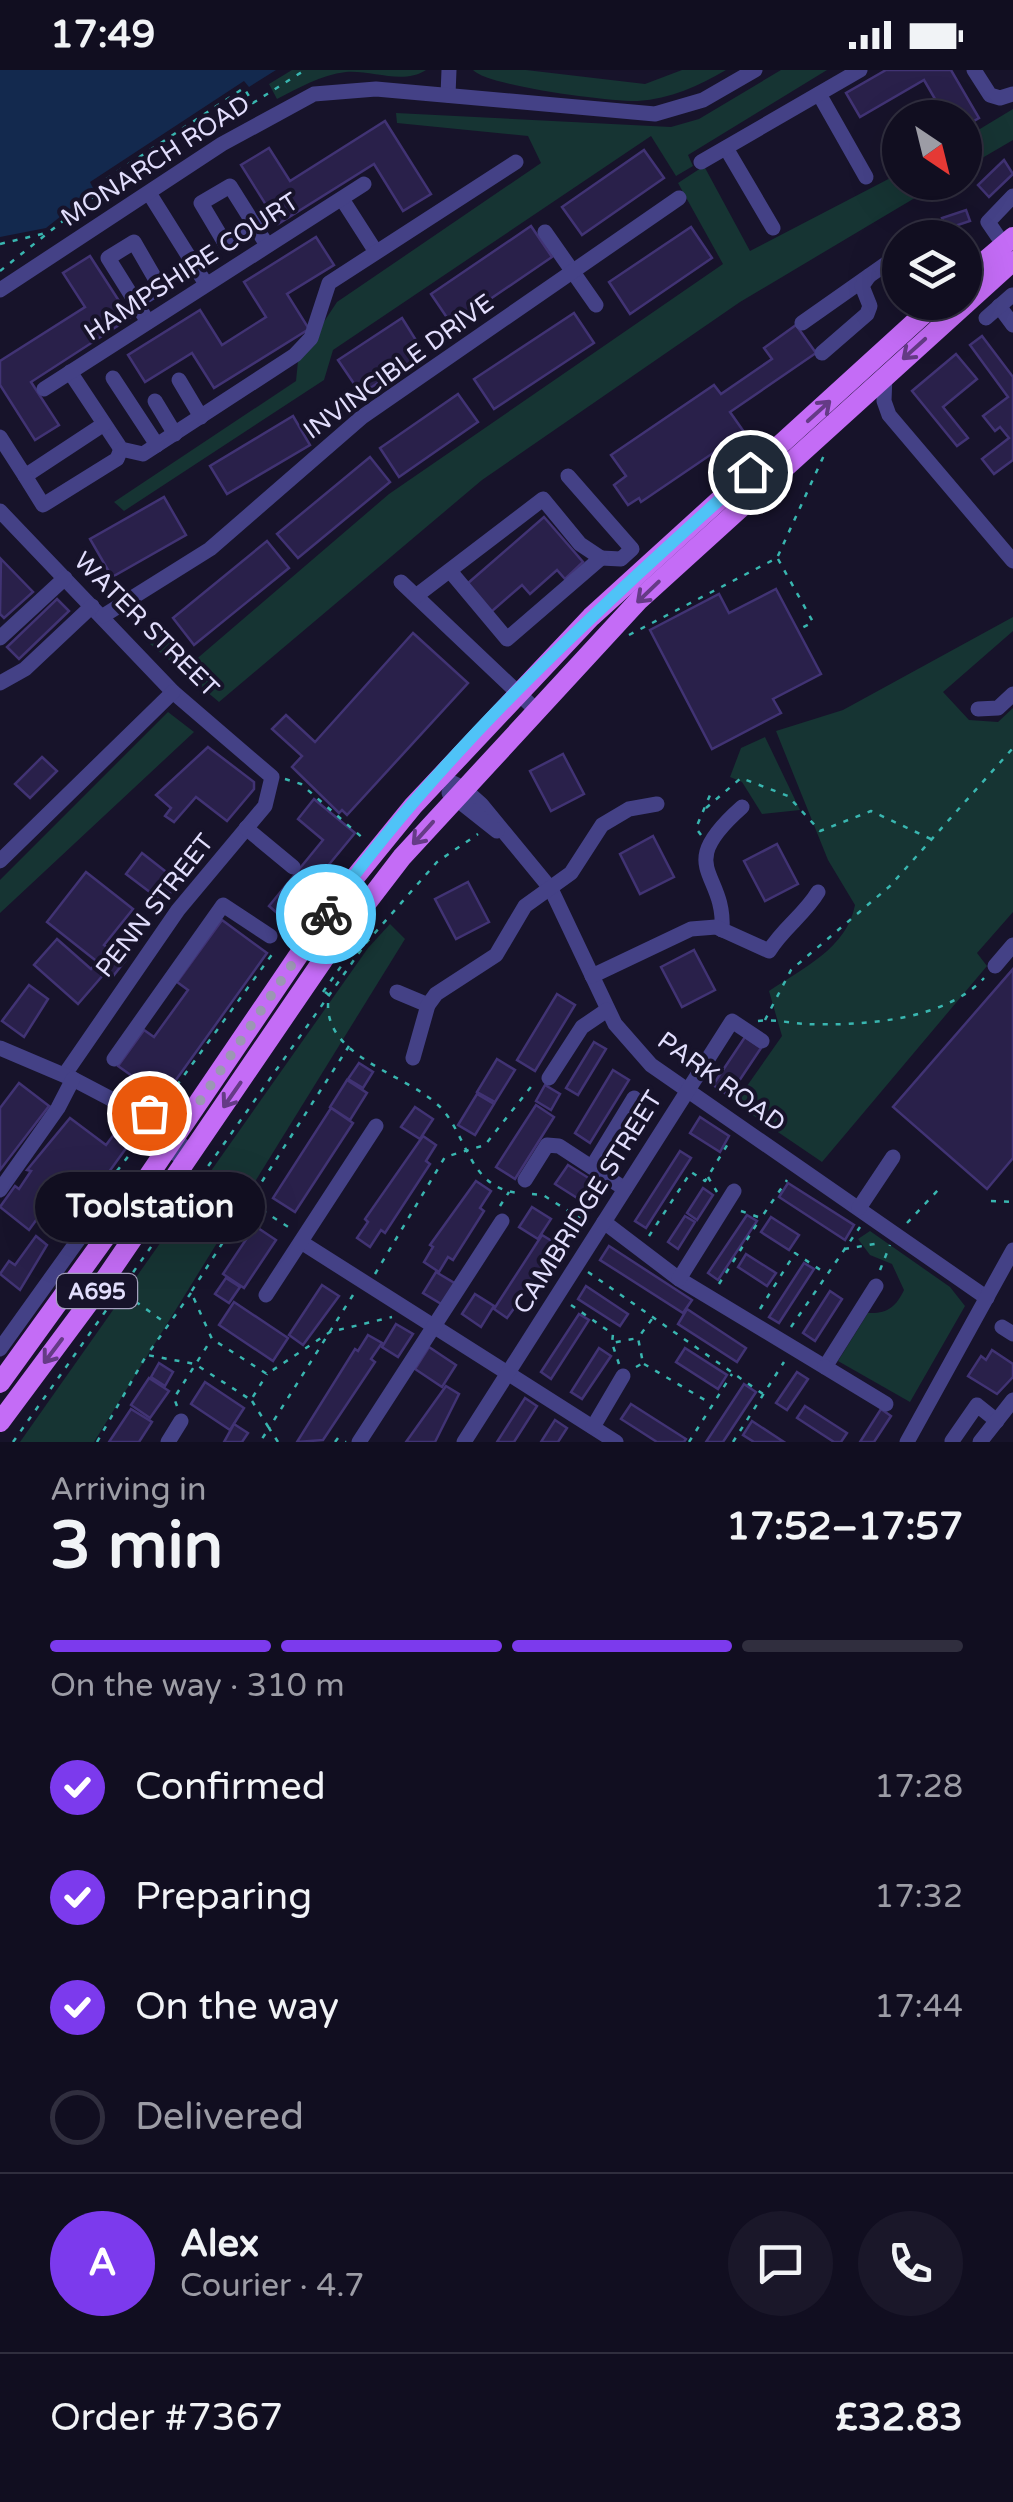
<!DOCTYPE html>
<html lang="en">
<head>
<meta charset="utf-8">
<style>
  :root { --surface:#110e20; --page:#1a1729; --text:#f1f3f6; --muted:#9c9ca5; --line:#302e3e; --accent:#7c3aed }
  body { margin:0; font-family:"Varela Round",sans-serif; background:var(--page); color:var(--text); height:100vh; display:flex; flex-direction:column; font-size:38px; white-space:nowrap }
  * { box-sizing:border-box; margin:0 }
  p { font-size:32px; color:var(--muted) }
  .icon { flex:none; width:55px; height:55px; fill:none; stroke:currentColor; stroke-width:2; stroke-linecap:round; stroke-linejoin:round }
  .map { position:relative; height:1372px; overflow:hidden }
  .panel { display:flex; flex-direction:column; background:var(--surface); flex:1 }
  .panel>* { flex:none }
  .needle { width:65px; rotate:145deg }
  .tools { position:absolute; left:882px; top:30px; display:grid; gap:20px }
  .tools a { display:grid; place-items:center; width:100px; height:100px; border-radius:50%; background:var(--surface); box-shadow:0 10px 40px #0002,0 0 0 2px var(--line); font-size:50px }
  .pin { position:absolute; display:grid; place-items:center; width:85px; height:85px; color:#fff; margin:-42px; border:5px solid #fff; border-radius:50%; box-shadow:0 2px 10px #0007 }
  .courier { position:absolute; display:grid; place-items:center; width:100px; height:100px; margin:-50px; border:8px solid #4fc3f7; border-radius:50%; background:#fff; color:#222; box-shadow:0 2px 12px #0007 }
  .bubble { position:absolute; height:70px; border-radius:35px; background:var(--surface); box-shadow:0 10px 40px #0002,0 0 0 2px var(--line); font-size:32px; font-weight:700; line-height:70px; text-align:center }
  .head em { font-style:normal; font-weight:700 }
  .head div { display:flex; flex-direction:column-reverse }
  .head { display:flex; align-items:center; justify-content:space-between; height:170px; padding:0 50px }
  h1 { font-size:65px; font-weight:700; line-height:75px }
  .bar { display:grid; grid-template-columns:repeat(4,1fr); gap:15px 10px; align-content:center; height:120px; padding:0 50px }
  .bar i { height:12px; border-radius:8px; background:var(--line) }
  .bar .active { background:var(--accent) }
  .bar p { grid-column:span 4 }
  .line { display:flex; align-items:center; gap:25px; padding:0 50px; border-top:2px solid var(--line) }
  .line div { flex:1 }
  .round { display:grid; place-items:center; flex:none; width:105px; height:105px; border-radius:52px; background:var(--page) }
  ol { padding:0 50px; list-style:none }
  li { display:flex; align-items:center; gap:30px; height:110px }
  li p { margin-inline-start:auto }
  li .icon { padding:10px; border-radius:50%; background:var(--accent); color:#fff; stroke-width:4 }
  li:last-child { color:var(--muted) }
  li i { width:55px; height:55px; border:5px solid var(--line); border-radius:50% }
  .status { display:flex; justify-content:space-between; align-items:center; height:70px; padding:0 50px; background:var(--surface); direction:ltr }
  .status svg { height:28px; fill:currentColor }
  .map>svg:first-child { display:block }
  .green { fill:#163433 }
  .water { fill:#13294e }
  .building { fill:#29204a; stroke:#413374; stroke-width:2.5 }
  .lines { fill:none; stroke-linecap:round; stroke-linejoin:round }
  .path { stroke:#39b6b0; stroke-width:2.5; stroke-dasharray:5 8; stroke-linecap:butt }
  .minor { stroke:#444186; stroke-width:15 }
  .major { stroke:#c46cf6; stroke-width:20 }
  .oneway { stroke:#653b86 }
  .done { stroke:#9b97b3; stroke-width:10; stroke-dasharray:0 18 }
  .route { stroke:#4fc3f7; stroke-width:12 }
  .labels { text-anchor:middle; stroke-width:8; stroke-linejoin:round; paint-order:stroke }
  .shield { fill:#17132a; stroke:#a5a1be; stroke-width:2.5 }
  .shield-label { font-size:22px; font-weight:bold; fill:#e2defd }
  .street-label { font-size:25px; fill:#e2defd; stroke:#17132a }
</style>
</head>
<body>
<div class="status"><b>17:49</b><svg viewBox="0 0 49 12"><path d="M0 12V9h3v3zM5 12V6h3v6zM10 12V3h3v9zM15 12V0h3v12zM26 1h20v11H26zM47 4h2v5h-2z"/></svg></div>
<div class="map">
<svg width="1013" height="1372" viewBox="0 0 1013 1372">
  <rect width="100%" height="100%" fill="#17132a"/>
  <g class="green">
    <path d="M292,0H426C403,15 372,0 346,2C320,5 299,18 277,29L269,14Z"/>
    <path d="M473,0H526L645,14L682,0H726C699,16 670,29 638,31C611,32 487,16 473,0Z"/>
    <polygon points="781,0 827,0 688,85 693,96 676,106 651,66 333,280 324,310 124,441 114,432 296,311 298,291 337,232 541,93 528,66 397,53 396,43 671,57 699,49"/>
    <polygon points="1013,39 1013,70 965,98 965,68"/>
    <polygon points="704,96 750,181 900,103 900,112 940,113 740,232 482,410 219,632 150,574 163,563 193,592 389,424 723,194 678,113"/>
    <path d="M1013,547V561L943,622L969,650L998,652L1013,638V842L977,883L987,896L822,1092L735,1033L782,966L769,921C803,898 847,878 855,835L828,790L776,661L843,640Z"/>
    <polygon points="168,642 194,662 0,843 0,810"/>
    <polygon points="765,667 800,740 762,744 742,712 730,707 741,678"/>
    <polygon points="390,854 405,869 94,1372 20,1372 368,878"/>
    <path d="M870,1161L950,1217L965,1236L910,1332L838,1291L868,1243C887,1244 896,1237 904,1220L892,1194L870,1185L858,1169Z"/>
  </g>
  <polygon class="water" points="0,0 276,0 249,17 244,11 90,112 94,120 46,158 0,167"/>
  <g class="building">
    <polygon points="886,0 951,0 979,48 965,56 965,48 946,48 924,10 860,47 846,23"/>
    <polygon points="385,51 431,124 403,141 374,94 278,154 241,95 269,78 290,111"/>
    <polygon points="644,80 664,108 582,165 562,137"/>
    <polygon points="1004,90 1013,104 989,127 978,115"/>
    <polygon points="966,140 970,151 946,159 942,148"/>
    <polygon points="531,156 552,187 452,255 431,224"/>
    <polygon points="691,157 712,188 630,244 609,212"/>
    <polygon points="316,167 334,195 287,224 309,259 214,318 192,283 145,312 128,285 200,240 222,275 266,247 244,212"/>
    <polygon points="90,186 130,248 31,312 59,355 35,370 0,315 0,291 85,237 63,203"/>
    <polygon points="574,243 594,273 494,339 474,309"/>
    <polygon points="402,248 424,283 361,324 338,290"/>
    <polygon points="796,255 816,283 730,342 744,362 641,432 639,428 628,435 614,415 626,406 611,385 714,315 721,324 772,289 764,278"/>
    <polygon points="982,266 1013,307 1013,390 994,404 982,389 1009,368 1000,357 995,361 983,346 1008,327 970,275"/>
    <polygon points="956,284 977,309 943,337 968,368 957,376 912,321"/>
    <polygon points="458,324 478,352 399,407 380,378"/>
    <polygon points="293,346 310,375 227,424 210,396"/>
    <polygon points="370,387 390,412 298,488 277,464"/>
    <polygon points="164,427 186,465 112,507 90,469"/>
    <polygon points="544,447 583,492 565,509 557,500 530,524 522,515 491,542 467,514"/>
    <polygon points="267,471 289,498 194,575 173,548"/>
    <polygon points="1,489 33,522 4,548 0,544"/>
    <polygon points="776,519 821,604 773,629 781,643 712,679 650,560 719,524 729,543"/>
    <polygon points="57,529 69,541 19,589 7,577"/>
    <polygon points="413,563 468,613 347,745 342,740 339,743 292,697 302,686 272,659 286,645 315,672"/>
    <polygon points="208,677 254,712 254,719 227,751 196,727 174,752 165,746 171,738 156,725"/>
    <polygon points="563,684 584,724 551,741 530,701"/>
    <polygon points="42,687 57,701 30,728 15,714"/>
    <polygon points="314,729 355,763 284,849 269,836 323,770 298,749"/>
    <polygon points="653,766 674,807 640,824 620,784"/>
    <polygon points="777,774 798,814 765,831 744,791"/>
    <polygon points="142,783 179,812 163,832 126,804"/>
    <polygon points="86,802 133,839 104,875 125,891 114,905 47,852"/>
    <polygon points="468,812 489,852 456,869 435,829"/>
    <polygon points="222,850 267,883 163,1028 118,996 144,960 154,967 188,920 177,912"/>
    <polygon points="57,869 91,899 94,896 104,904 78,934 34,895"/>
    <polygon points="694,880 715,920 682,937 661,897"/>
    <polygon points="1013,899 1013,1088 987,1119 893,1037"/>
    <polygon points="29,915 48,929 24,967 2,951"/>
    <polygon points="557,924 575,935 535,1001 517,990"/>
    <polygon points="745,967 761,978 729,1026 713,1015"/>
    <polygon points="594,972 606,979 578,1025 566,1018"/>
    <polygon points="497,989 515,1000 495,1032 477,1022"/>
    <polygon points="359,993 373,1002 363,1018 348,1009"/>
    <polygon points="613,1000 629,1010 590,1073 575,1063"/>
    <polygon points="347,1010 367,1023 350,1050 330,1037"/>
    <polygon points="19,1013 49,1036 0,1100 0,1038"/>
    <polygon points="545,1015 560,1024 551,1040 536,1031"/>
    <polygon points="477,1024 494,1034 475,1065 458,1055"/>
    <polygon points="536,1035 554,1047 515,1109 496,1097"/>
    <polygon points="415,1037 433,1049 420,1069 401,1057"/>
    <polygon points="331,1038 353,1053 295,1142 273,1128"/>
    <polygon points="700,1047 729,1066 720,1082 690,1063"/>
    <polygon points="70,1048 106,1075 118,1059 132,1070 70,1156 45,1138 29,1160 0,1137 15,1116 19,1119 31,1101 27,1100"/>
    <polygon points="423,1066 436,1075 426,1091 430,1094 385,1163 381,1160 370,1177 357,1168 368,1152 365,1149"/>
    <polygon points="680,1081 691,1088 646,1158 635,1151"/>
    <polygon points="568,1095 598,1114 585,1133 555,1114"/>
    <polygon points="476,1111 491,1121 480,1138 484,1141 453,1190 448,1187 439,1202 424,1192 433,1177 430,1175"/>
    <polygon points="788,1113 854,1155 845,1170 779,1127"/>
    <polygon points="703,1118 713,1125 697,1150 687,1143"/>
    <polygon points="532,1137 551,1149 538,1169 519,1157"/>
    <polygon points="747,1145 757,1151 718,1210 708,1203"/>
    <polygon points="685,1146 695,1152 678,1179 668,1172"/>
    <polygon points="771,1147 799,1165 789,1180 761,1162"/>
    <polygon points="255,1156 276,1170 244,1218 223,1204"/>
    <polygon points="542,1165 555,1173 543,1191 547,1193 507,1248 494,1239"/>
    <polygon points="36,1166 47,1175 20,1220 0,1204 9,1191 15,1195"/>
    <polygon points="609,1176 692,1230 683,1243 600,1190"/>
    <polygon points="746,1184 776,1203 767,1216 738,1197"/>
    <polygon points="804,1193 814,1199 779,1253 769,1247"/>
    <polygon points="436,1202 456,1214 443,1235 423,1223"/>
    <polygon points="226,1208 240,1217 229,1233 215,1224"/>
    <polygon points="322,1215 339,1226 303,1275 289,1265"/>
    <polygon points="586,1216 628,1244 620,1256 578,1229"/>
    <polygon points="830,1221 842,1229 815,1271 803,1263"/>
    <polygon points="475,1224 494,1236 481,1257 462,1244"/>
    <polygon points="234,1232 288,1268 273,1291 219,1255"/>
    <polygon points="687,1239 746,1278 737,1292 678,1254"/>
    <polygon points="579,1244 589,1250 551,1309 541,1302"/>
    <polygon points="396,1254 413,1264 398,1287 382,1277"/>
    <polygon points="368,1265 382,1273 371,1289 375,1292 323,1370 297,1372 355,1279 358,1281"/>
    <polygon points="429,1277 456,1295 442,1317 415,1299"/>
    <polygon points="599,1278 611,1286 582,1329 571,1322"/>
    <polygon points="685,1278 727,1305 718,1319 676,1292"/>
    <polygon points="992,1280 1013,1294 1013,1307 997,1324 968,1306 981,1286 986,1290"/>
    <polygon points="159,1293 173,1302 165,1316 151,1307"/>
    <polygon points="797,1302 808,1309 787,1340 776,1333"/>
    <polygon points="149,1308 169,1321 150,1348 131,1335"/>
    <polygon points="205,1312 244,1338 230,1360 191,1334"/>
    <polygon points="744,1314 756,1322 723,1372 706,1372"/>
    <polygon points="446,1316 459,1324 435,1372 406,1372"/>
    <polygon points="525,1328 537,1336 514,1372 497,1372"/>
    <polygon points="631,1334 686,1369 684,1372 657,1372 621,1349"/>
    <polygon points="805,1336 847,1363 841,1372 834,1372 797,1348"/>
    <polygon points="131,1339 152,1352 139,1372 109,1372"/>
    <polygon points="881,1339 891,1346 874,1372 860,1372"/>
    <polygon points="555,1350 567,1358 558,1372 541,1372"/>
    <polygon points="752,1351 784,1372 754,1372 743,1365"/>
    <polygon points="234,1354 248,1363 242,1372 224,1372"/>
  </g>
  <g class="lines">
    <g class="path">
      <polyline points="0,174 46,163"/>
      <polyline points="0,201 97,124 100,113 244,18 253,33 305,0"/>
      <polyline points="778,489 813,552 798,560"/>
      <polyline points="629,565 777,488 825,383"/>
      <polyline points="285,709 301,714 365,770"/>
      <polyline points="706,738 741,708 788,726 820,761 871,741 933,770"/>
      <polyline points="701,765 696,758 710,725"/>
      <polyline points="284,869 310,836"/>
      <polyline points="323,922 344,892"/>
      <path d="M325,922L329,925C318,986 403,1002 438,1035C468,1063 467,1118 519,1123"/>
      <polyline points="765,950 791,900 890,816 1013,678"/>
      <path d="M758,951C774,949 790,953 805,954C861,956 945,951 984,908"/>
      <polyline points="349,976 191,1222 212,1269 267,1304 330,1262 392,1247"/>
      <polyline points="169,1026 276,879"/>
      <polyline points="207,1105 293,1160"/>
      <polyline points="708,1107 717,1122"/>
      <polyline points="532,1124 543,1125 586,1152"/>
      <polyline points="991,1131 1013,1132"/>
      <polyline points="93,1132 137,1075"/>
      <polyline points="500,1136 509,1122"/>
      <polyline points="741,1141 761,1148 787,1110"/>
      <polyline points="907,1153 939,1119"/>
      <polyline points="649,1166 691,1102 705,1111 731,1069"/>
      <polyline points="844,1179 881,1173"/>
      <polyline points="880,1200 890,1175"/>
      <polyline points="588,1202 763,1324"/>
      <polyline points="375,1204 445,1087 485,1075 534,1013"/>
      <polyline points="719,1214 760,1149"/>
      <polyline points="191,1223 147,1285 195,1294 251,1330 267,1304"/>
      <polyline points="125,1224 167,1254"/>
      <polyline points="571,1235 613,1264 612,1273"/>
      <polyline points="760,1239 795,1183 825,1203"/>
      <polyline points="791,1257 860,1157"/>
      <polyline points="619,1294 612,1273 638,1268"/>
      <polyline points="644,1294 710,1333"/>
      <polyline points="636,1297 643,1293 638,1268 652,1249"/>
      <polyline points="252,1331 269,1358 260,1372"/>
      <polyline points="177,1336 174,1328 211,1270"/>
      <polyline points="13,1372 366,873 437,792 478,764"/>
      <polyline points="97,1372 146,1286"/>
      <polyline points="278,1372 269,1358 353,1225"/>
      <polyline points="335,1372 338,1368 346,1372"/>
      <polyline points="689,1372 732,1304"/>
      <polyline points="733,1372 784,1292"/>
    </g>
    <g class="minor">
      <polyline points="974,0 990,25 1000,28 1013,24"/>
      <polyline points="819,24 866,107"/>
      <polyline points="448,25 449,0"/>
      <polyline points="726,78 773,158"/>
      <polyline points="701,92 860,0"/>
      <polyline points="149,123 206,214"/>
      <polyline points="342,129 376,182"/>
      <polyline points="255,156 226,175 201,133 230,116 267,175"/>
      <polyline points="545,162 596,235"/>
      <polyline points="1003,174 988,152 1013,126"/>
      <polyline points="0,220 222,74 314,24 376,19 655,44 703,30 755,0"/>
      <polyline points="135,233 160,217 134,172 108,188 148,252"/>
      <polyline points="999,236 1013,255"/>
      <polyline points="986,248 1012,225"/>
      <polyline points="802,253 900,184"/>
      <polyline points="822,283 867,244 870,236 862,216 869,206"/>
      <polyline points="70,302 121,379 143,384 295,285 311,268 329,213 516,92"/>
      <polyline points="885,305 884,331 889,345 1013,491"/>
      <polyline points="113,308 157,375"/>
      <polyline points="179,310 201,347"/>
      <polyline points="44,319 364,114"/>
      <polyline points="155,331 175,364"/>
      <polyline points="0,367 25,406 104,354"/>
      <polyline points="25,406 43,435 117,389 121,379"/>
      <polyline points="568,406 632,479 621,489 601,488"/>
      <polyline points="0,441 173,622 272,707 265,736 178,840 65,1004"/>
      <polyline points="401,512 535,639"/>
      <polyline points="416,526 543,429 580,474 601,488 507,569 450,501"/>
      <polyline points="103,546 210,479 362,347 679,128"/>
      <polyline points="0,568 65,508"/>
      <polyline points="0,613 25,599 92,536"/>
      <polyline points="978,639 998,638 1013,624"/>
      <polyline points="439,706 463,718 481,734 551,819 615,954 651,995 987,1228"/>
      <polyline points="449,723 497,761"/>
      <polyline points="246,758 293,797"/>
      <polyline points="0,791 173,622"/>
      <path d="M722,860C726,800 672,799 742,737"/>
      <polyline points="995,896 1013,875"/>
      <path d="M592,906L691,859L716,857L769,881C783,858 805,844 818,822"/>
      <polyline points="397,922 428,935"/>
      <polyline points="0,978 73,1009 155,1052 182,1075"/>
      <polyline points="413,988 428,935 436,924 496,885 525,836 571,803 602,755 629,739 657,734"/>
      <polyline points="114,989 223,835 270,866"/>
      <polyline points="549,1008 582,957 607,940"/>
      <polyline points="120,1040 145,1064 176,1084"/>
      <polyline points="143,1042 178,1041 198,1032"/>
      <polyline points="592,1097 634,1028"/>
      <polyline points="525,1110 547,1075 559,1076 625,1119"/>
      <polyline points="0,1120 58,1038 73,1009"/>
      <polyline points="859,1138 893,1087"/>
      <polyline points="604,1152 679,1209 825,1297 876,1216"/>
      <polyline points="301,1172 616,1372"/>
      <polyline points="679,1209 734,1121"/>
      <polyline points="266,1225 376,1056"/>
      <polyline points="1002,1257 1013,1264"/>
      <polyline points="0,1279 94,1148 128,1136"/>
      <polyline points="825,1297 886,1334"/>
      <polyline points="593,1357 623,1306"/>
      <polyline points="952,1371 977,1335 997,1351"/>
      <polyline points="168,1372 181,1351"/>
      <polyline points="359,1372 502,1151"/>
      <polyline points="464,1372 732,951 762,971"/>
      <polyline points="907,1372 1013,1180"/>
      <polyline points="980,1372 1013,1330"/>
    </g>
    <g class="major">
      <polyline points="965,208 1013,167"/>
      <polyline points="0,1313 128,1136 334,833 413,736 591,547 937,232"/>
      <polyline points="0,1352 90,1231 323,890 402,787 639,530 1013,191"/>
    </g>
  </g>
  <defs><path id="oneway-shaft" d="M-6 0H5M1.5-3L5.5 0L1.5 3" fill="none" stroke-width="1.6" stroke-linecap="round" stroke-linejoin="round" transform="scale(2.5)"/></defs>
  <g class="oneway">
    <use href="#oneway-shaft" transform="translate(914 279) rotate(138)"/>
    <use href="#oneway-shaft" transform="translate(819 341) rotate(-42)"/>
    <use href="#oneway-shaft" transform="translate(648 522) rotate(136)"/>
    <use href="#oneway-shaft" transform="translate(423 763) rotate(132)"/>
    <use href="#oneway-shaft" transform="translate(232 1025) rotate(125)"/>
    <use href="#oneway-shaft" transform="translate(53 1281) rotate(127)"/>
  </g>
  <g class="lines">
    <polyline class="done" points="149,1043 178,1041 200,1031 326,844"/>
    <path class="route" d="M326,844C443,678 600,538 750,402"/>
  </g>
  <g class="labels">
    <rect class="shield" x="57" y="1204" width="80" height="34" rx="8"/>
    <g class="shield-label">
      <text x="97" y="1229">A695</text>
    </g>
    <g class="street-label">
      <text transform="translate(155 90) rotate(-33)" y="9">MONARCH ROAD</text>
      <text transform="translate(191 196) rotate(-33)" y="9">HAMPSHIRE COURT</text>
      <text transform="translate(398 296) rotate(-36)" y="9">INVINCIBLE DRIVE</text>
      <text transform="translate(147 554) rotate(45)" y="9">WATER STREET</text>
      <text transform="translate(154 835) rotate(-52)" y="9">PENN STREET</text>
      <text transform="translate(722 1011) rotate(36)" y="9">PARK ROAD</text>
      <text transform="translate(587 1132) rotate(-58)" y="9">CAMBRIDGE STREET</text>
    </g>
  </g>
</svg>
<div class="tools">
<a><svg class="needle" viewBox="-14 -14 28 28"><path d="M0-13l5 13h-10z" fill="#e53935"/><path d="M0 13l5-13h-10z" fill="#9c9ca5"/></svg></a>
<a><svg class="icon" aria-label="layers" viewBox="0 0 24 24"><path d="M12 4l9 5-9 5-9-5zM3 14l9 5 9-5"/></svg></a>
</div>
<div class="pin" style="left:149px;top:1043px;background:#ea580c"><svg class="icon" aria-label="bag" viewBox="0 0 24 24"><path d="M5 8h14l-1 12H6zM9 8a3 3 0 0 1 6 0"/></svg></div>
<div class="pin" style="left:750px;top:402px;background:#1f2937"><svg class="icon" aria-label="home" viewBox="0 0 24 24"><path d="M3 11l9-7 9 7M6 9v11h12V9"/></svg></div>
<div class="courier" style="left:326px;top:844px"><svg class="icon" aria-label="bike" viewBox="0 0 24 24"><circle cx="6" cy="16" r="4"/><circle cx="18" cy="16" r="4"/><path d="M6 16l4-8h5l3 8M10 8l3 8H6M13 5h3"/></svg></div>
<div class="bubble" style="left:35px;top:1102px;width:230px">Toolstation</div>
</div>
<section class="panel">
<div class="head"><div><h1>3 min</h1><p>Arriving in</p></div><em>17:52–17:57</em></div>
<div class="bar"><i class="active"></i><i class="active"></i><i class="active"></i><i></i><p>On the way · 310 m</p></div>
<ol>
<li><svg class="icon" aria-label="check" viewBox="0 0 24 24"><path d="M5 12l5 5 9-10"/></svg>Confirmed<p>17:28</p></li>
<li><svg class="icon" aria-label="check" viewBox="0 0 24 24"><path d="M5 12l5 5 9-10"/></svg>Preparing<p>17:32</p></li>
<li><svg class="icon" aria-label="check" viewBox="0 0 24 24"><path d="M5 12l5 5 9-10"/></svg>On the way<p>17:44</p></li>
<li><i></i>Delivered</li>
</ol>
<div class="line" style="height:180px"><b class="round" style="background:var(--accent);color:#fff">A</b><div><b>Alex</b><p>Courier · 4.7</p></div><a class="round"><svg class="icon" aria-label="chat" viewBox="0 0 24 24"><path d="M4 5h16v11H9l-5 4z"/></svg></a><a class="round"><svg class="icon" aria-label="phone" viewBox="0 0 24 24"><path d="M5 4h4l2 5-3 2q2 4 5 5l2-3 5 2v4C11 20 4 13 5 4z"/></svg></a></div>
<div class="line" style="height:130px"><div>Order #7367</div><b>£32.83</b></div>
</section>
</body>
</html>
